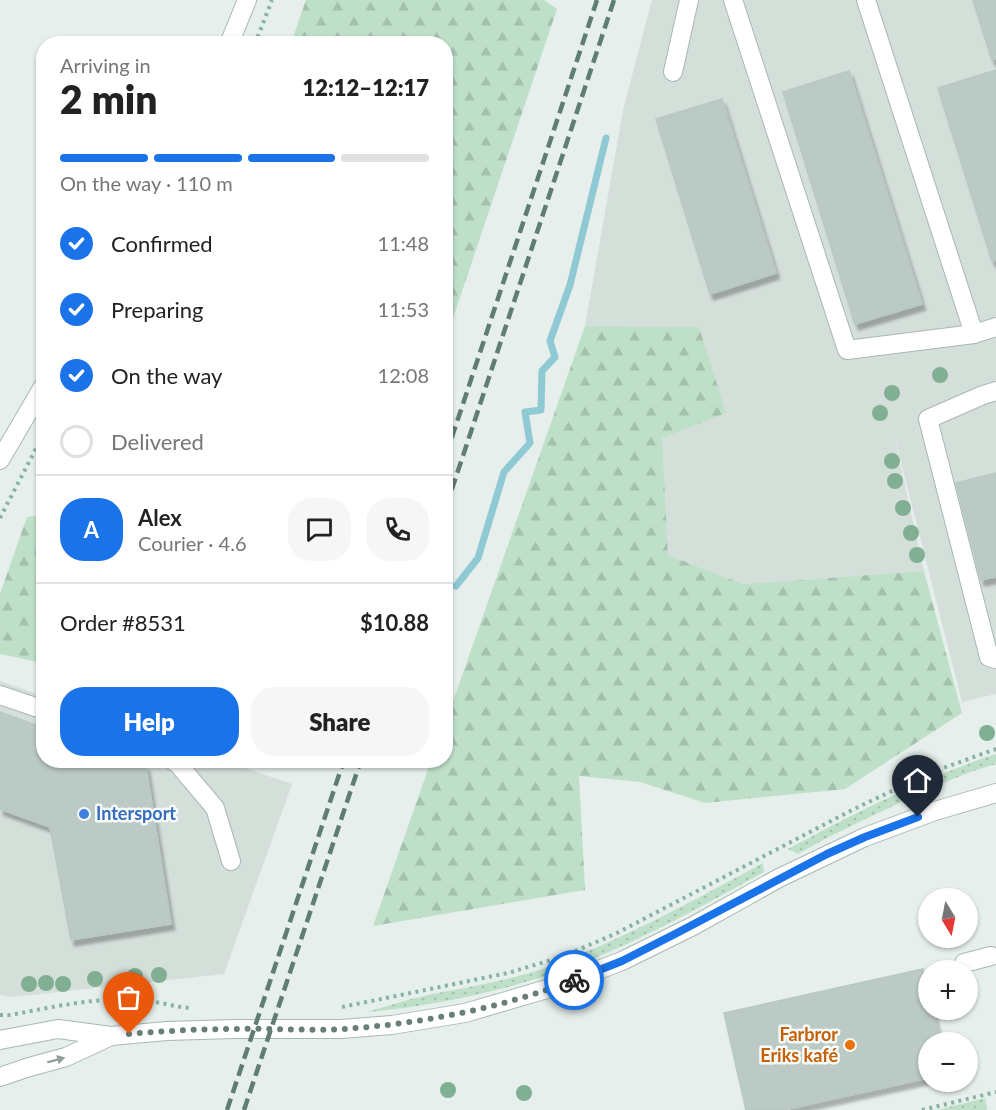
<!DOCTYPE html>
<html lang="en">
<head>
<meta charset="utf-8">
<style>
  :root { --surface:#fff; --page:#f6f6f6; --text:#222; --muted:#767676; --line:#e0e0e0; --accent:#1a73e8 }
  body { margin:0; font-family:Lato,sans-serif; background:var(--page); color:var(--text); height:100vh; display:flex; flex-direction:column; font-size:22px; white-space:nowrap }
  * { box-sizing:border-box; margin:0 }
  p { font-size:20px; color:var(--muted) }
  .icon { flex:none; width:33px; height:33px; fill:none; stroke:currentColor; stroke-width:2; stroke-linecap:round; stroke-linejoin:round }
  .map { position:relative; flex:1; overflow:hidden }
  .panel { position:absolute; left:36px; top:36px; width:417px; height:732px; display:flex; flex-direction:column; background:var(--surface); border-radius:24px; box-shadow:0 2px 4px #0004 }
  .panel>* { flex:none }
  .needle { width:39px; rotate:170deg }
  .buttons { position:absolute; left:918px; top:888px; display:grid; gap:12px }
  .buttons a { display:grid; place-items:center; width:60px; height:60px; border-radius:50%; background:var(--surface); box-shadow:0 2px 4px #0004; font-size:30px }
  .pin { position:absolute; display:grid; place-items:center; width:51px; height:51px; color:#fff; margin:-62px -26px; border-radius:50% 50% 50% 0; rotate:-45deg; box-shadow:0 0 6px #0007 }
  .pin .icon { rotate:45deg }
  .courier { position:absolute; display:grid; place-items:center; width:60px; height:60px; margin:-30px; border:4px solid #1a73e8; border-radius:50%; background:#fff; color:#222; box-shadow:0 2px 8px #0007 }
  .summary em { font-style:normal; font-weight:800 }
  .summary div { display:flex; flex-direction:column-reverse }
  .summary { display:flex; align-items:center; justify-content:space-between; height:102px; padding:0 24px }
  h1 { font-size:39px; font-weight:800; line-height:45px }
  .bar { display:grid; grid-template-columns:repeat(4,1fr); gap:9px 6px; align-content:center; height:72px; padding:0 24px }
  .bar i { height:8px; border-radius:4px; background:var(--line) }
  .bar .active { background:var(--accent) }
  .bar p { grid-column:span 4 }
  .line { display:flex; align-items:center; gap:15px; padding:0 24px; border-top:2px solid var(--line) }
  .line div { flex:1 }
  .round { display:grid; place-items:center; flex:none; width:63px; height:63px; border-radius:24px; background:var(--page) }
  ol { padding:0 24px; list-style:none }
  li { display:flex; align-items:center; gap:18px; height:66px }
  li p { margin-inline-start:auto }
  li .icon { padding:6px; border-radius:50%; background:var(--accent); color:#fff; stroke-width:4 }
  li:last-child { color:var(--muted) }
  li i { width:33px; height:33px; border:3px solid var(--line); border-radius:50% }
  .primary-button { display:flex; gap:12px; margin-top:auto; padding:12px 24px }
  .primary-button a { flex:1; height:69px; border-radius:24px; background:var(--accent); color:#fff; font-size:24px; font-weight:800; line-height:69px; text-align:center }
  .primary-button a+a { background:var(--page); color:var(--text) }
  .map>svg:first-child { display:block }
  .built { fill:#d4dfda }
  .grass { fill:url(#grass-dots) }
  .forest { fill:url(#forest-firs) }
  .lines { fill:none; stroke-linecap:round; stroke-linejoin:round }
  .stream { stroke:#8ec9d4; stroke-width:7 }
  .building { fill:#bbcac4; stroke:#b8c9c2; stroke-width:1.5; filter:url(#shadow) }
  .minor-casing { stroke:#a8b8b2; stroke-width:20 }
  .path { stroke:#86b3a5; stroke-width:4; stroke-dasharray:3 4.5; stroke-linecap:butt }
  .minor { stroke:#fff; stroke-width:18 }
  .rail { stroke:#5f7d75; stroke-width:4.5; stroke-dasharray:12 6; stroke-linecap:butt }
  .tree { fill:#80af93 }
  .oneway { fill:#92a09c }
  .done { stroke:#687f78; stroke-width:6; stroke-dasharray:0 10.8 }
  .route { stroke:#1a73e8; stroke-width:8 }
  .shop-dot { fill:#3f7fe0; stroke:#f7fbf9; stroke-width:2 }
  .food-dot { fill:#e8710a; stroke:#f7fbf9; stroke-width:2 }
  .labels { text-anchor:middle; stroke-width:5; stroke-linejoin:round; paint-order:stroke }
  .shop-label { font-size:18px; font-weight:bold; fill:#366cbe; stroke:#f7fbf9; text-anchor:start }
  .food-label { font-size:18px; font-weight:bold; fill:#c56008; stroke:#f7fbf9; text-anchor:end }
</style>
</head>
<body>
<div class="map">
<svg width="996" height="1110" viewBox="0 0 996 1110">
  <defs>
    <pattern id="grass-dots" width="8" height="8" patternUnits="userSpaceOnUse" patternTransform="scale(1.5)"><rect width="8" height="8" fill="#bfe0c8"/><path d="M2 2h.1M6 6h.1" fill="none" stroke="#a4c1ad" stroke-width="1.8" stroke-linecap="round"/></pattern>
    <pattern id="forest-firs" width="22" height="20" patternUnits="userSpaceOnUse" patternTransform="scale(1.5)"><rect width="22" height="20" fill="#bfe0c8"/><path d="M5 1l3.5 6h-7zM16 11l3.5 6h-7z" fill="#a4c1ad"/></pattern>
    <filter id="shadow"><feDropShadow dx="3.5" dy="6" stdDeviation="1.5" flood-color="#0004"/></filter>
  </defs>
  <rect width="100%" height="100%" fill="#e6efeb"/>
  <g class="built">
    <polygon points="652,0 996,0 996,694 962,702 893,431 924,571 743,584 668,555 661,438 585,326 623,110"/>
    <polygon points="0,681 43,696 44,760 225,761 292,784 224,974 13,997 0,995"/>
  </g>
  <g class="grass">
    <path d="M996,754V764C960,774 927,790 893,806C861,821 829,836 798,854L788,849C855,813 923,778 996,754Z"/>
    <path d="M763,863L764,872C704,905 644,939 580,964C514,989 437,1006 367,1012C382,1008 396,1003 411,999C455,988 502,983 545,968C622,940 691,902 763,863Z"/>
    <polygon points="985,1098 987,1110 937,1110"/>
  </g>
  <g class="forest">
    <polygon points="306,0 544,0 557,9 446,339 446,44 291,43"/>
    <polygon points="585,326 699,327 726,413 662,438 668,555 743,584 924,571 962,713 845,789 705,803 640,782 579,776 585,890 373,926 431,761 446,760 446,721"/>
    <polygon points="43,515 44,515 43,663 0,654 0,594 27,517"/>
  </g>
  <g class="lines">
    <g class="stream">
      <polyline points="38,553 44,552"/>
      <polyline points="456,586 478,558 504,472 530,443 525,412 541,410 542,371 555,357 550,341 570,285 606,138"/>
    </g>
  </g>
  <g class="building">
    <polygon points="973,0 996,0 996,59 992,60"/>
    <polygon points="996,70 996,260 992,261 938,88"/>
    <polygon points="849,71 922,304 855,324 783,92"/>
    <polygon points="722,99 776,273 710,294 656,119"/>
    <polygon points="996,473 996,577 981,580 956,483"/>
    <polygon points="0,712 44,728 44,760 131,760 146,766 171,924 71,940 50,827 0,809"/>
    <polygon points="923,969 928,991 928,1010 933,1010 940,1042 928,1042 928,1078 783,1110 746,1110 724,1013"/>
  </g>
  <g class="lines">
    <g class="minor-casing">
      <g id="minor">
        <polyline points="733,0 847,350 974,334 996,327"/>
        <polyline points="866,0 974,334"/>
        <polyline points="229,44 247,0"/>
        <polyline points="673,72 689,0"/>
        <polyline points="996,391 983,395 928,419 989,657 996,659"/>
        <polyline points="0,460 44,385"/>
        <polyline points="0,695 44,710"/>
        <polyline points="172,760 177,763 215,808 231,861"/>
        <polyline points="964,963 991,956"/>
        <polyline points="0,1040 58,1029 111,1036 167,1031 235,1029 341,1029 392,1025 465,1013 554,987 622,961 693,926 779,878 865,837 935,811 996,793"/>
        <polyline points="0,1077 26,1068 66,1057 111,1036"/>
      </g>
    </g>
    <g class="path">
      <polyline points="255,44 272,0"/>
      <polyline points="0,518 44,433"/>
      <polyline points="342,1007 508,973 561,957 615,934 854,809 932,772 996,749"/>
      <path d="M0,1015H10C53,1007 96,997 140,1000C157,1001 174,1007 191,1008"/>
      <polyline points="922,1110 996,1092"/>
    </g>
    <use href="#minor" class="minor"/>
    <g class="rail">
      <polyline points="446,455 597,0"/>
      <polyline points="446,507 614,0"/>
      <polyline points="227,1110 344,760"/>
      <polyline points="244,1110 361,760"/>
    </g>
  </g>
  <g class="tree">
    <circle cx="940" cy="375" r="8"/>
    <circle cx="892" cy="393" r="8"/>
    <circle cx="880" cy="413" r="8"/>
    <circle cx="892" cy="461" r="8"/>
    <circle cx="895" cy="481" r="8"/>
    <circle cx="903" cy="508" r="8"/>
    <circle cx="911" cy="533" r="8"/>
    <circle cx="917" cy="555" r="8"/>
    <circle cx="987" cy="733" r="8"/>
    <circle cx="159" cy="975" r="8"/>
    <circle cx="135" cy="976" r="8"/>
    <circle cx="95" cy="979" r="8"/>
    <circle cx="46" cy="983" r="8"/>
    <circle cx="29" cy="984" r="8"/>
    <circle cx="63" cy="984" r="8"/>
    <circle cx="448" cy="1090" r="8"/>
    <circle cx="524" cy="1093" r="8"/>
  </g>
  <defs><path id="oneway-solid" d="M-6-.8H1V-3.2L6.5 0L1 3.2V.8H-6Z" transform="scale(1.5)"/></defs>
  <use class="oneway" href="#oneway-solid" transform="translate(56 1060) rotate(-15)"/>
  <g class="lines">
    <path class="done" d="M129,1034C164,1031 199,1029 234,1029C270,1028 307,1031 343,1029C420,1024 502,1008 574,980"/>
    <polyline class="route" points="574,980 622,961 675,934 827,854 865,837 918,817"/>
  </g>
  <circle class="shop-dot" cx="84" cy="814" r="6"/>
  <circle class="food-dot" cx="850" cy="1045" r="6"/>
  <g class="labels">
    <g class="shop-label">
      <text x="96" y="820">Intersport</text>
    </g>
    <g class="food-label">
      <text x="838" y="1041">Farbror<tspan x="838" dy="21">Eriks kafé</tspan></text>
    </g>
  </g>
</svg>
<div class="buttons">
<a><svg class="needle" viewBox="-14 -14 28 28"><path d="M0-13l5 13h-10z" fill="#e53935"/><path d="M0 13l5-13h-10z" fill="#767676"/></svg></a>
<a>+</a>
<a>−</a>
</div>
<div class="pin" style="left:129px;top:1034px;background:#ea580c"><svg class="icon" aria-label="bag" viewBox="0 0 24 24"><path d="M5 8h14l-1 12H6zM9 8a3 3 0 0 1 6 0"/></svg></div>
<div class="pin" style="left:918px;top:817px;background:#1f2937"><svg class="icon" aria-label="home" viewBox="0 0 24 24"><path d="M3 11l9-7 9 7M6 9v11h12V9"/></svg></div>
<div class="courier" style="left:574px;top:980px"><svg class="icon" aria-label="bike" viewBox="0 0 24 24"><circle cx="6" cy="16" r="4"/><circle cx="18" cy="16" r="4"/><path d="M6 16l4-8h5l3 8M10 8l3 8H6M13 5h3"/></svg></div>
<section class="panel">
<div class="summary"><div><h1>2 min</h1><p>Arriving in</p></div><em>12:12–12:17</em></div>
<div class="bar"><i class="active"></i><i class="active"></i><i class="active"></i><i></i><p>On the way · 110 m</p></div>
<ol>
<li><svg class="icon" aria-label="check" viewBox="0 0 24 24"><path d="M5 12l5 5 9-10"/></svg>Confirmed<p>11:48</p></li>
<li><svg class="icon" aria-label="check" viewBox="0 0 24 24"><path d="M5 12l5 5 9-10"/></svg>Preparing<p>11:53</p></li>
<li><svg class="icon" aria-label="check" viewBox="0 0 24 24"><path d="M5 12l5 5 9-10"/></svg>On the way<p>12:08</p></li>
<li><i></i>Delivered</li>
</ol>
<div class="line" style="height:108px"><b class="round" style="background:var(--accent);color:#fff">A</b><div><b>Alex</b><p>Courier · 4.6</p></div><a class="round"><svg class="icon" aria-label="chat" viewBox="0 0 24 24"><path d="M4 5h16v11H9l-5 4z"/></svg></a><a class="round"><svg class="icon" aria-label="phone" viewBox="0 0 24 24"><path d="M5 4h4l2 5-3 2q2 4 5 5l2-3 5 2v4C11 20 4 13 5 4z"/></svg></a></div>
<div class="line" style="height:78px"><div>Order #8531</div><b>$10.88</b></div>
<div class="primary-button"><a>Help</a><a>Share</a></div>
</section>
</div>
</body>
</html>
